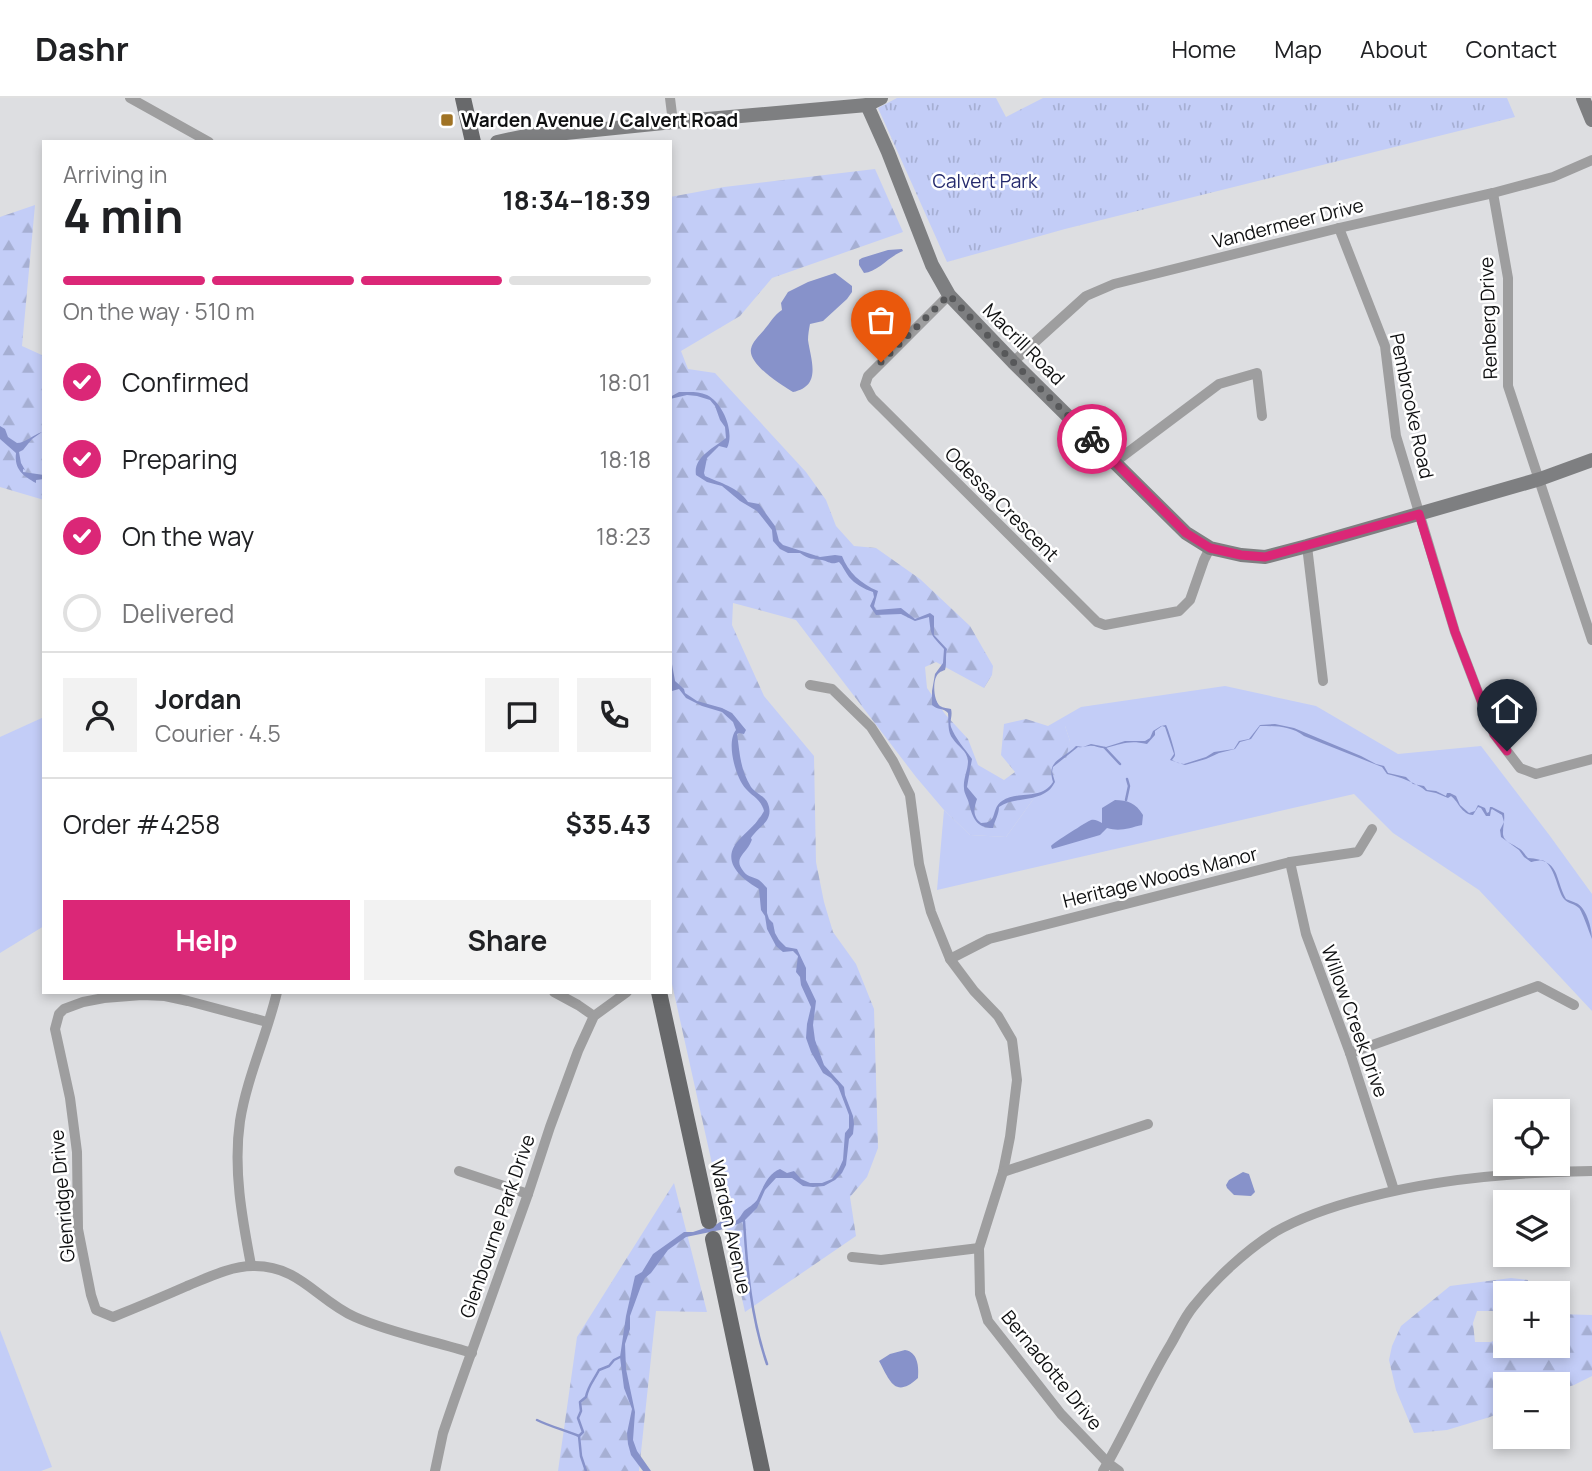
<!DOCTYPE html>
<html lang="en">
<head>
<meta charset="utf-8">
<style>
  :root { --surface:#fff; --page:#f2f2f2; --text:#202124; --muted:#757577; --line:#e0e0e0; --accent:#db2777 }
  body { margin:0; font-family:Manrope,sans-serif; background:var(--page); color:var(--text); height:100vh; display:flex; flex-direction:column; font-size:26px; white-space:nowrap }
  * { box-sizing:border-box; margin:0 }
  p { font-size:23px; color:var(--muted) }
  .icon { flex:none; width:38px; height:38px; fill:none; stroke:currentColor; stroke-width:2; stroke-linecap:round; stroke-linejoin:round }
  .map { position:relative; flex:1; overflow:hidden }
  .details { position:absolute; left:42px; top:42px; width:630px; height:854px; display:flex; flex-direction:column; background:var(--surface); border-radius:0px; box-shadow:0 4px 10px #0003 }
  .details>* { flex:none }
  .controls { position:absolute; left:1493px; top:1001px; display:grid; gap:14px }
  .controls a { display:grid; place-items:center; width:77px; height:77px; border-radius:0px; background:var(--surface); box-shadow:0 4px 10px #0003; font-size:35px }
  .pin { position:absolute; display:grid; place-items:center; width:60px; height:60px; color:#fff; margin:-72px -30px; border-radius:50% 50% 50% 0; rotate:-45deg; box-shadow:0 0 7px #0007 }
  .pin .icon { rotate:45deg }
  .courier { position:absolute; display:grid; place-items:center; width:70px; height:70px; margin:-35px; border:5px solid #db2777; border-radius:50%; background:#fff; color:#222; box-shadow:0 2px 9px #0007 }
  .overview em { font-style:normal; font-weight:700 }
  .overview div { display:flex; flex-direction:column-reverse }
  .overview { display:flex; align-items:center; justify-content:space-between; height:119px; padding:0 21px }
  h1 { font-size:46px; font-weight:700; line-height:52px }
  .bar { display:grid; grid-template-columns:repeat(4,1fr); gap:10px 7px; align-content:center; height:84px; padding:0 21px }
  .bar i { height:9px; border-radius:5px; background:var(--line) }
  .bar .current { background:var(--accent) }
  .bar p { grid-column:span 4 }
  .line { display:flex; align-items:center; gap:18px; padding:0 21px; border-top:2px solid var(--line) }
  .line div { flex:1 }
  .round { display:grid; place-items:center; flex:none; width:74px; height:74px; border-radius:0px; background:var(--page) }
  ol { padding:0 21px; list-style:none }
  li { display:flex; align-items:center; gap:21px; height:77px }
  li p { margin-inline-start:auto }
  li .icon { padding:7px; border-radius:50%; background:var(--accent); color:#fff; stroke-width:4 }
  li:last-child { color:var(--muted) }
  li i { width:38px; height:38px; border:4px solid var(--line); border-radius:50% }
  .cta { display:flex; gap:14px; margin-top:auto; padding:14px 21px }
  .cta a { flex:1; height:80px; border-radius:0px; background:var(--accent); color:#fff; font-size:28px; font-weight:700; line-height:80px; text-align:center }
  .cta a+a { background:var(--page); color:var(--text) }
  header { display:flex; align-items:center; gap:42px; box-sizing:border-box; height:98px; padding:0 35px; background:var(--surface); border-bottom:2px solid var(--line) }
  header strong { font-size:33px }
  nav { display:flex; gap:38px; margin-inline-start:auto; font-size:24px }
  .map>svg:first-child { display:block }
  .grass { fill:#c3cdf7 }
  .forest { fill:url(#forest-firs) }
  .park { fill:url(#park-tufts) }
  .water { fill:#8792ca }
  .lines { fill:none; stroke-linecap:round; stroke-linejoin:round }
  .stream { stroke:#8792ca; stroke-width:2.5 }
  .street { stroke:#9e9e9f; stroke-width:10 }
  .secondary { stroke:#7e7f81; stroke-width:14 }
  .primary { stroke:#68696b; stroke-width:16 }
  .done { stroke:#57585a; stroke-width:7; stroke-dasharray:0 12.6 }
  .route { stroke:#db2777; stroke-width:9 }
  .poi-dot { fill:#a07325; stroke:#fff; stroke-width:2.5 }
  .labels { text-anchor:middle; stroke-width:5; stroke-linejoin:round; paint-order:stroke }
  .poi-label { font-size:19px; font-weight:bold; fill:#0f1011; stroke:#fff; text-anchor:start }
  .park-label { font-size:19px; fill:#252a6d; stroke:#fff }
  .street-label { font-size:19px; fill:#0f1011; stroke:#fff }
</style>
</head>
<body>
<header>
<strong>Dashr</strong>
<nav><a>Home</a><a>Map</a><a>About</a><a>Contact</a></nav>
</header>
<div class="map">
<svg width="1592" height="1373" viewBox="0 0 1592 1373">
  <defs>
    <pattern id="forest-firs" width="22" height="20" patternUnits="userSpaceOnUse" patternTransform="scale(1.75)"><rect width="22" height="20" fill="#c3cdf7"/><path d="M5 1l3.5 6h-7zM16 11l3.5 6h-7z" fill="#a6afd3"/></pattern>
    <pattern id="park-tufts" width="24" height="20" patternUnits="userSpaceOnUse" patternTransform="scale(1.75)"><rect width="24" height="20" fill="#c3cdf7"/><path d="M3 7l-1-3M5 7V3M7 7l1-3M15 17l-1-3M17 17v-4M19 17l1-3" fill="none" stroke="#a6afd3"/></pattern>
  </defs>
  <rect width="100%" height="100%" fill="#dddee1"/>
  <g class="grass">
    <polygon points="1225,588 1316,608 1398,656 1481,648 1550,738 1592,796 1592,913 1479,792 1393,735 1354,696 937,792 944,712 970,737 1006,739 1032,703 1070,643 1065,628 1048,628 1081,609"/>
    <polygon points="44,619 44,828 0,855 0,639"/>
    <polygon points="0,1232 52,1369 41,1373 0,1373"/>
  </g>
  <g class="forest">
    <polygon points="875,71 903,134 772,180 740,218 681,253 688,271 715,275 806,374 826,402 836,428 854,448 876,450 920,481 970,528 993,568 992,577 984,590 936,564 925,569 927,590 945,616 968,641 978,667 1004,682 1015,674 1001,657 1004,626 1026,621 1048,628 1065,628 1070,643 1064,670 1032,703 1006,739 970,737 944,712 916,679 796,522 733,505 732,527 764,598 814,658 816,764 824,804 833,834 856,866 874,911 878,1050 867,1079 850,1099 856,1138 745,1214 670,877 670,99 724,89"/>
    <polygon points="35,107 22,248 44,258 44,402 0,389 0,119"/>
    <polygon points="674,1085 707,1214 656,1213 639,1373 558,1373 577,1239"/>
    <polygon points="1511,1180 1528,1182 1527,1195 1505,1195 1505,1213 1477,1213 1473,1225 1475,1244 1490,1244 1505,1240 1505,1248 1558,1248 1558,1216 1592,1217 1592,1278 1574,1287 1558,1292 1558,1286 1505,1286 1505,1312 1490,1319 1447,1332 1414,1335 1396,1292 1389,1262 1392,1248 1401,1228 1450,1188"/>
  </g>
  <polygon class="park" points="897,0 996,0 1006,19 1043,0 1507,0 1515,19 1065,131 947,164 878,10"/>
  <g class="water">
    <path d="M902,151L903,153C889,158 878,174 864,175L859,167V162L862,160L888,152Z"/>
    <path d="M835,175L852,188V194L847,201L823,223L810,226C809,231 808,237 808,242C811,263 822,288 793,294C781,287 748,266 751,251C752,244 759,238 764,232C770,225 774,217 782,212L781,205L788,194L808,184Z"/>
    <path d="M679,294C689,294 698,293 707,297C723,305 735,334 727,350L719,348L707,360L704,375L705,378C720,385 738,389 748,404L759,406L775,428L779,443L783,447L820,459L835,457L842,458C848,474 861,486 878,493L874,508L876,512L901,510L915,521L930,515L934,518V537L947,551C945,559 947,565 945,572C943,573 941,573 939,575C932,580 933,602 940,608C943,610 948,610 951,611C953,618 949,623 951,629C955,640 965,651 972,661L967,689L977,701C974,710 972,718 981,725C999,725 990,711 1002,703C1018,692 1041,703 1053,684C1046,661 1063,662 1076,648L1083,649L1091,646L1106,649L1125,643H1145L1150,640L1153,633L1161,628L1166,627C1168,630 1176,656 1175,657C1175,659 1173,660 1172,662L1178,665L1184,666L1206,659L1214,654L1234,651L1239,643L1249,641L1260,627L1275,626L1294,630L1361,658L1376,666L1384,668L1388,675L1406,679L1413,686L1424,688L1427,692L1436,693L1446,698L1447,695H1450L1456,698L1460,707L1469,715L1475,713L1478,707L1485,710L1487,715L1489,714L1490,709H1492L1504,715C1505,724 1503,727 1503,734C1502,744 1514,746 1520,751C1523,753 1525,757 1528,760C1561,762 1554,779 1566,801C1568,802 1577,805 1578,806C1587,812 1592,831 1592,841C1590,836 1582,813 1579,810C1574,805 1568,806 1564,801C1557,793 1555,766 1542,762C1541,762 1531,764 1531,764L1524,759L1519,752L1501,739L1500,732L1504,724L1502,717L1492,711L1491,712L1490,718H1486L1481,710L1478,709L1473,717C1461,716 1459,704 1451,698L1448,700L1436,695L1426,693C1417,685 1400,679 1387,676L1382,669L1304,638C1291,628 1276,628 1260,628L1251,641L1240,644L1235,651L1219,655L1206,661L1185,667L1170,662L1174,656L1165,629L1162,628L1155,633V637L1147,646C1128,642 1123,646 1106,650C1100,651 1095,647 1089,648C1085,648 1082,650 1078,649L1053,669L1052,674L1055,684C1053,687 1051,691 1048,693C1034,704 1013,699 999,709C999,716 995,722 993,730C976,730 973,720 969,706C968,700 964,696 964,690C963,681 968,672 968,663C967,652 958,649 953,641C947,634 949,624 948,615C944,610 937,612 932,607V593L935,576L943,565L944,551C932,537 931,540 929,519L915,523L901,516L876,517L870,508L874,499L873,494C864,491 855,486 849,479C845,474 843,468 839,464C831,467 830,464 822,462C811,460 810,462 800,455H788L780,451L773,443L772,432L757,413L740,403L722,388L707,384L696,377C693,359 714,350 726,340L725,329L720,322L715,308L710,302L697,298L687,297L670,301V299Z"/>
    <path d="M0,328L5,331L8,339L17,345C25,345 33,337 42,334L32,341L23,352L19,354L21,365L25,372L23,371V374L44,377V381L36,382V385C23,378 14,371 16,355L0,341Z"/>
    <path d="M670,555L675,583L684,591L685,595L697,603L722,610L732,615L746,632L744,636L739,635L737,636C740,656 740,671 751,689C757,697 767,698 769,709C772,722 761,728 754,736C747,744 755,737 750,746C744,757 733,761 744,774C748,779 754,779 759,782C762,784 764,787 767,790V815L769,821L773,825L775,835L779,842L786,849L797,851L806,870V882L816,903L813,927L815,942L824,967L844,989L845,997L853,1018L854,1026L853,1036L849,1041L846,1067L842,1075L835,1082L824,1088L813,1089L803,1088L792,1080H776L765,1092L757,1110L744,1123L738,1126L720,1132L686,1139L668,1152L651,1175L645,1180L641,1188L630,1218V1231L625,1246L626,1271L635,1314L633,1342L637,1353L651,1373H643L631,1357L628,1346L627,1335L632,1311L624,1290L620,1259L626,1218L635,1178L642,1174L653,1156L684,1134H693L717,1126L723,1122L733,1125C739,1121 740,1119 744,1113C749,1109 753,1107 757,1102C763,1090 767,1076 780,1071L787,1075L794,1073L801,1081L810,1085H822L832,1081L838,1073L843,1062L845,1035L849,1030V1017L838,988L831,980L823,975L811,954L806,940L807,926L811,909L801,887L800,879L796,874L798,858L793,853L783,854L776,848L767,831L765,818L761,812L759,791C742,781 720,764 738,743C747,733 758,725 764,713C761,701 753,699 746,691C735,679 726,644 736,632L733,624L722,614L702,608L686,600L679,591L672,593L670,589Z"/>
    <path d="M1115,702C1127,702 1136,705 1143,717L1142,727C1129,730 1120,734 1107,730L1100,737L1052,751L1051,748C1053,745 1088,723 1091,722C1095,721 1098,723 1102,725V710Z"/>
    <polygon points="1243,1074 1249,1076 1255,1094 1251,1098 1234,1097 1227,1090 1226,1087 1229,1082"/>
    <path d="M905,1252C918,1254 919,1269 918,1280C895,1301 890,1283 879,1263L890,1256Z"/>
  </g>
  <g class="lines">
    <g class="stream">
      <polyline points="1105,650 1120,666"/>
      <polyline points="1126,702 1129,688 1127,681"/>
      <path d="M744,1123C747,1172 751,1219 767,1266"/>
      <path d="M537,1322C551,1329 565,1332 579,1338"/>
      <path d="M586,1373L581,1358L579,1338L583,1334L578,1320L581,1313L580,1304L586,1299C588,1288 594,1282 599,1272L609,1268L614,1262L620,1259"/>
    </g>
    <g class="street">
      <polyline points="130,0 209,44"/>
      <polyline points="670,0 673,24"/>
      <polyline points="1493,95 1508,180 1508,288 1592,542"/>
      <polyline points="1339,130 1385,248 1396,338 1455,534 1494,636 1520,670 1536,676 1592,661"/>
      <polyline points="949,197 868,278 865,287 872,300 1097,524 1105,527 1179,513 1190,502 1204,462 1210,450"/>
      <polyline points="1013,264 1086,198 1114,186 1339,130 1493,95 1553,79 1592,62"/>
      <polyline points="1115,364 1219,286 1257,275 1262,318"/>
      <polyline points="1307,448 1323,583"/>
      <polyline points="810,587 832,591 871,629 893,663 910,697 919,766 931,814 950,861 974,893 998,918 1012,942 1017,982 1010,1039 1003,1074 979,1150 980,1196 988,1223 1061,1316 1108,1365 1119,1373"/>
      <polyline points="1290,764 1306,836 1350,955 1394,1092"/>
      <polyline points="950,861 989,841 1290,764 1358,754 1372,731"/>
      <polyline points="554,894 578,907 594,918"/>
      <path d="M267,924L188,903L165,898L142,897L104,900L83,904L64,911L59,916L55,931L70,1000L77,1054L78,1131L91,1197L96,1212L113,1219C138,1209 162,1199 187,1188C207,1180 230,1168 253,1168C299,1167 317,1202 355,1219C391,1235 434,1243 472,1255"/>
      <polyline points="1350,955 1538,888 1574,907"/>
      <polyline points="459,1073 528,1096"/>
      <polyline points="1003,1074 1148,1026"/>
      <polyline points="852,1159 881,1162 979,1150"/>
      <path d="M251,1167C242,1120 233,1071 240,1023C247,979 267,937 277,894"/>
      <polyline points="435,1373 443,1335 454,1303 528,1096 550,1029 578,953 594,918 627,894"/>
      <path d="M1103,1373C1127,1332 1146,1287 1171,1246C1178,1234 1184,1220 1193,1209C1215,1181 1245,1153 1275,1134C1303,1118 1334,1108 1365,1100C1439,1080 1515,1074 1592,1073"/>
    </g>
    <g class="secondary">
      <polyline points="1583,0 1592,22"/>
      <polyline points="867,7 888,54 932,167 949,197 1013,264 1186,435 1210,450 1241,457 1265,459 1307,448 1540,381 1592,362"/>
      <polyline points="497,44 535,36 556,36 673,24 867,7 881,0"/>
    </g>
    <g class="primary">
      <polyline points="463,0 473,44"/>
      <polyline points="659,894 709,1123"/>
      <polyline points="713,1141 762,1373"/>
    </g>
  </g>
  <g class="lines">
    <polyline class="done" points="881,264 949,197 1013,264 1092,341"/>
    <polyline class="route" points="1092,341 1186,435 1210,450 1241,457 1265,459 1419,416 1455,534 1494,636 1507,653"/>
  </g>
  <rect class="poi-dot" x="440" y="15" width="14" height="14" rx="3.5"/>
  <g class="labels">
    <g class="poi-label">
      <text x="461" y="29">Warden Avenue / Calvert Road</text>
    </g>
    <g class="park-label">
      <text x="985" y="90">Calvert Park</text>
    </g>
    <g class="street-label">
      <text transform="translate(1288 125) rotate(-14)" y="7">Vandermeer Drive</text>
      <text transform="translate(1488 220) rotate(-92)" y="7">Renberg Drive</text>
      <text transform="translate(1024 246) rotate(45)" y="7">Macrill Road</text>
      <text transform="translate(1412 308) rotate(78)" y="7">Pembrooke Road</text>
      <text transform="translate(1002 406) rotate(45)" y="7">Odessa Crescent</text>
      <text transform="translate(1160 779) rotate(-14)" y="7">Heritage Woods Manor</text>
      <text transform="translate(1355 923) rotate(70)" y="7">Willow Creek Drive</text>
      <text transform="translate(62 1098) rotate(-95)" y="7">Glenridge Drive</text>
      <text transform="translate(497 1128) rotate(-71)" y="7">Glenbourne Park Drive</text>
      <text transform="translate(731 1129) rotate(78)" y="7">Warden Avenue</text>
      <text transform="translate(1052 1272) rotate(51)" y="7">Bernadotte Drive</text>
    </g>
  </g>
</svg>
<div class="controls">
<a><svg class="icon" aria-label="locate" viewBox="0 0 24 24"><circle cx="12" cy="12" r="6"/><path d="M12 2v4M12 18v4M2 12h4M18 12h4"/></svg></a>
<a><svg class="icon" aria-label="layers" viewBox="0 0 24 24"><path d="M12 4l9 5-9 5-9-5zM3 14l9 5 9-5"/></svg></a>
<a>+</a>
<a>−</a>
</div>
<div class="pin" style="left:881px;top:264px;background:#ea580c"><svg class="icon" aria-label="bag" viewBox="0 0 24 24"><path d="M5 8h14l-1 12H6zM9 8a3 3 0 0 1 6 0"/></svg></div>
<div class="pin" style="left:1507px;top:653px;background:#1f2937"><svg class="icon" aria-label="home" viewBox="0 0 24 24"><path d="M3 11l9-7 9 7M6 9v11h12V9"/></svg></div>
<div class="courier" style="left:1092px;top:341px"><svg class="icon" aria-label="bike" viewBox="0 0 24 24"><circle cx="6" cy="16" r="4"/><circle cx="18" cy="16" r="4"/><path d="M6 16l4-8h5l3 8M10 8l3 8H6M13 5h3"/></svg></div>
<section class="details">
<div class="overview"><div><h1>4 min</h1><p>Arriving in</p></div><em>18:34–18:39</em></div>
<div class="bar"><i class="current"></i><i class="current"></i><i class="current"></i><i></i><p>On the way · 510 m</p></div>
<ol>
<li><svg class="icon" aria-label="check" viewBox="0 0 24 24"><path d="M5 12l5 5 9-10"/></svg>Confirmed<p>18:01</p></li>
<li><svg class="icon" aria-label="check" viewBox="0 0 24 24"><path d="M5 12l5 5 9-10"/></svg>Preparing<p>18:18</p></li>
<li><svg class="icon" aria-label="check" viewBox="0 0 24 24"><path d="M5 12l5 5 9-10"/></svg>On the way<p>18:23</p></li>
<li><i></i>Delivered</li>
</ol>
<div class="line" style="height:126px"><a class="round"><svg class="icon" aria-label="person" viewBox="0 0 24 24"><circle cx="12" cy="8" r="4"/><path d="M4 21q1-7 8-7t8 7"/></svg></a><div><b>Jordan</b><p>Courier · 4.5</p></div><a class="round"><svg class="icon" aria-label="chat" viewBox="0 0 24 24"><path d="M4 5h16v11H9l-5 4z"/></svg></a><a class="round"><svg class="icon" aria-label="phone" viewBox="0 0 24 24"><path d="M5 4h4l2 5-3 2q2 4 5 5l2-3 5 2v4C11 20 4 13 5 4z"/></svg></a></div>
<div class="line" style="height:91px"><div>Order #4258</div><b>$35.43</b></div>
<div class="cta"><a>Help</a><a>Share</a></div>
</section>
</div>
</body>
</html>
